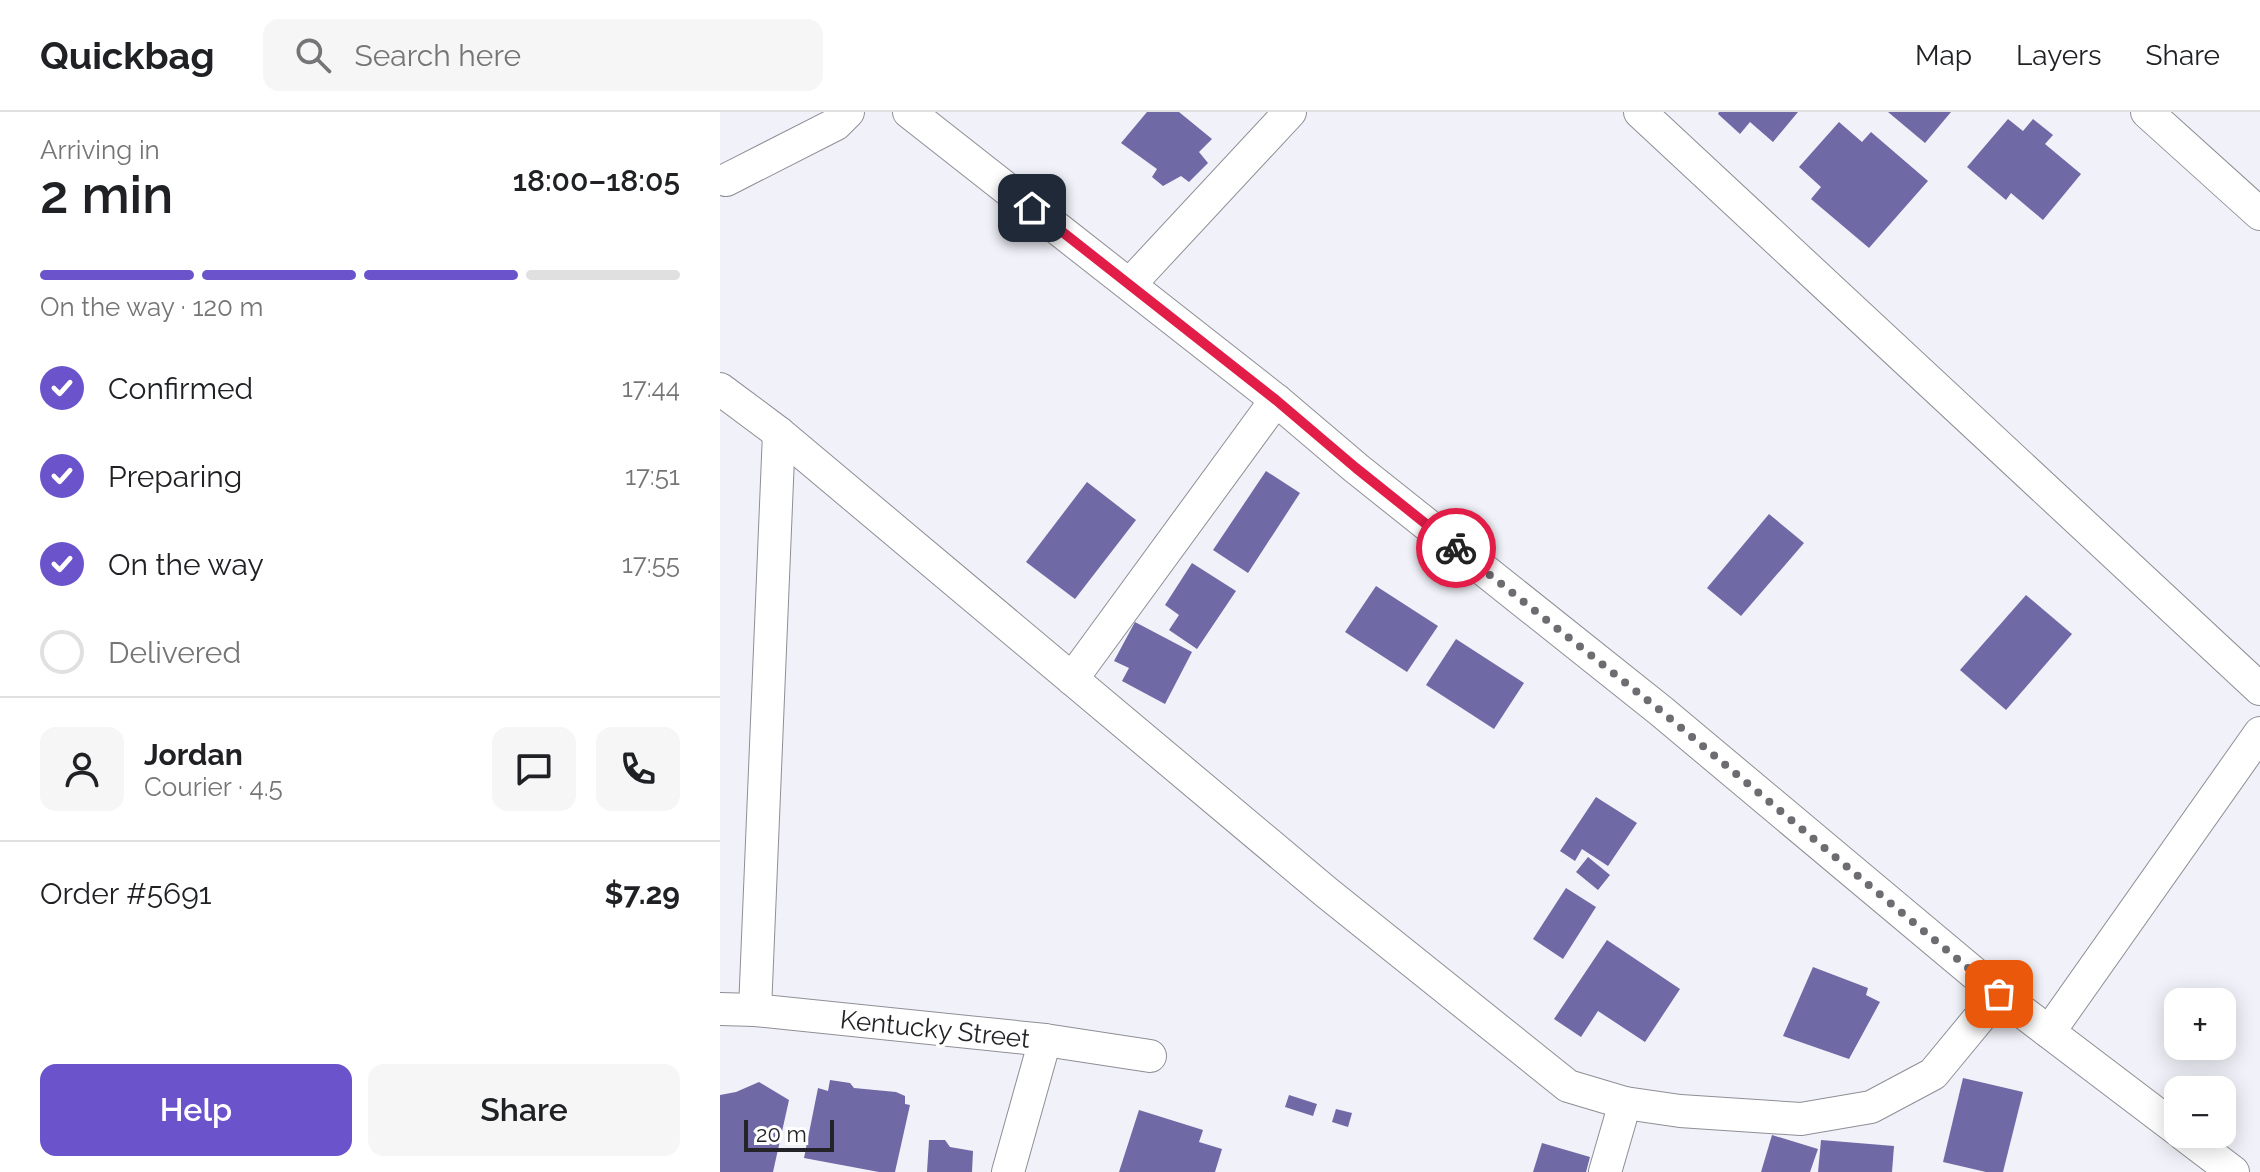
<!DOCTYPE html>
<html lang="en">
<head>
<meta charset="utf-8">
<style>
  :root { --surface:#fff; --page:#f6f6f6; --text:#202124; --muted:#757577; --line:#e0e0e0; --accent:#6b53cc }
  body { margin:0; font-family:Raleway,sans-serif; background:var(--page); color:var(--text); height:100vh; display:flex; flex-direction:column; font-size:30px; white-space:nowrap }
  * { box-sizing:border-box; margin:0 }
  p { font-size:26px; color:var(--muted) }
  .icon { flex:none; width:44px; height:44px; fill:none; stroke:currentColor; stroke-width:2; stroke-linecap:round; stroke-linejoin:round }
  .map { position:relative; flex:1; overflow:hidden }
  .sheet { display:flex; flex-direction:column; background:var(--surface); width:720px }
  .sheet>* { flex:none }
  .buttons { position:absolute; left:1444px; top:876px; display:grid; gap:16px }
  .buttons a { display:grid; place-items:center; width:72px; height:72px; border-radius:16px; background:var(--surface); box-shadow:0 4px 20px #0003; font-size:40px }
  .scale { position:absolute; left:24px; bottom:20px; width:90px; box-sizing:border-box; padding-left:8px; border:4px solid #242428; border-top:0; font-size:22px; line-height:28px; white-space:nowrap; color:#242428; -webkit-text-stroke:6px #fff; paint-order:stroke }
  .pin { position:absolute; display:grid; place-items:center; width:68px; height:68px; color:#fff; margin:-34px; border-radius:16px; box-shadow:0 4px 12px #0006 }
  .courier { position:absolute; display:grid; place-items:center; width:80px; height:80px; margin:-40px; border:6px solid #e11d48; border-radius:50%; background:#fff; color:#222; box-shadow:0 2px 10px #0007 }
  .headline em { font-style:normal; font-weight:600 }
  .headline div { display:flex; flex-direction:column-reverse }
  .headline { display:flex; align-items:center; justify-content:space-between; height:136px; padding:0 40px }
  h1 { font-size:52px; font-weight:600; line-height:60px }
  .bar { display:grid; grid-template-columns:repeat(4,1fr); gap:12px 8px; align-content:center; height:96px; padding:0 40px }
  .bar i { height:10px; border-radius:6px; background:var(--line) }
  .bar .selected { background:var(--accent) }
  .bar p { grid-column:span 4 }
  .line { display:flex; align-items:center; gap:20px; padding:0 40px; border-top:2px solid var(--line) }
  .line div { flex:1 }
  .round { display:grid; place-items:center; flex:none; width:84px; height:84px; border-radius:16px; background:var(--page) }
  ol { padding:0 40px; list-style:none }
  li { display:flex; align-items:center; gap:24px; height:88px }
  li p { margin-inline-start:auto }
  li .icon { padding:8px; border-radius:50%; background:var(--accent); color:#fff; stroke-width:4 }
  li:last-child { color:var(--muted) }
  li i { width:44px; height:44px; border:4px solid var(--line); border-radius:50% }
  .cta { display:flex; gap:16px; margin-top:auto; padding:16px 40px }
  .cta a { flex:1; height:92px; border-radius:16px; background:var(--accent); color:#fff; font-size:32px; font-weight:600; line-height:92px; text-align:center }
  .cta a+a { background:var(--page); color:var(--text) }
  header { display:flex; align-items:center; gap:48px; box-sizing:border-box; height:112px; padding:0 40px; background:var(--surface); border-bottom:2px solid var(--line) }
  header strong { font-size:38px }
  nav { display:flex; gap:44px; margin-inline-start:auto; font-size:28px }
  .search { width:560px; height:72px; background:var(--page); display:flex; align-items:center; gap:20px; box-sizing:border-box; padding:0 28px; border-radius:16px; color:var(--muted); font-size:30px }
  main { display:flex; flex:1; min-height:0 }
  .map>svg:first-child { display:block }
  .building { fill:#6f69a5 }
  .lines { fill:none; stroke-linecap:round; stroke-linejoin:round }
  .minor-casing { stroke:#8f8e96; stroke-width:34 }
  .minor { stroke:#fff; stroke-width:32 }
  .done { stroke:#6c6c71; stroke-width:8; stroke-dasharray:0 14.4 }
  .route { stroke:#e11d48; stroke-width:10 }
  .labels { text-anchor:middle; stroke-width:7; stroke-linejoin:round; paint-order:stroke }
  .street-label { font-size:26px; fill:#242428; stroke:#fff }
</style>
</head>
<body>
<header>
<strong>Quickbag</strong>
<div class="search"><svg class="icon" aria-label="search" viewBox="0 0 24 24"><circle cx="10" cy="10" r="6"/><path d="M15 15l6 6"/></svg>Search here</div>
<nav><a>Map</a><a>Layers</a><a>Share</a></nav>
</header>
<main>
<section class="sheet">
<div class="headline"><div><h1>2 min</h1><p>Arriving in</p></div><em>18:00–18:05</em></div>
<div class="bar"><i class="selected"></i><i class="selected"></i><i class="selected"></i><i></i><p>On the way · 120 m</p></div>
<ol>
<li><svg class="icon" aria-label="check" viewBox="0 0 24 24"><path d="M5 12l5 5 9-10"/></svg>Confirmed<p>17:44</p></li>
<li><svg class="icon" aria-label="check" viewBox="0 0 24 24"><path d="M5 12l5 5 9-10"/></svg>Preparing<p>17:51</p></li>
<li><svg class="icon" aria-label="check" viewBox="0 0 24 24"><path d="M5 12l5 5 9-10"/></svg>On the way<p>17:55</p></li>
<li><i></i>Delivered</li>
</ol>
<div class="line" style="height:144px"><a class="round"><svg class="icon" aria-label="person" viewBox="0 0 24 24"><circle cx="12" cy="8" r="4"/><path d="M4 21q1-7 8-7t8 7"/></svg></a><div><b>Jordan</b><p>Courier · 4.5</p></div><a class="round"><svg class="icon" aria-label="chat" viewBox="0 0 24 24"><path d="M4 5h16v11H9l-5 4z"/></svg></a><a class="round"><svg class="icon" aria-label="phone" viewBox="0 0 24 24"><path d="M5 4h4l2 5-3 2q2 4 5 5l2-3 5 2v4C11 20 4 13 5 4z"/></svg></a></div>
<div class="line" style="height:104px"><div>Order #5691</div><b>$7.29</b></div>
<div class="cta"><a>Help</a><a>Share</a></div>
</section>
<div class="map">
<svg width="1540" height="1060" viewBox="0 0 1540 1060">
  <rect width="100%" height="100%" fill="#f1f1f9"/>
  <g class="building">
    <polygon points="427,0 459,0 492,27 479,40 488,51 469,70 461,64 443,74 432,65 437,57 401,31"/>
    <polygon points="999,0 1078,0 1053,30 1030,10 1020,22 998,2"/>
    <polygon points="1168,0 1231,0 1205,31"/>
    <polygon points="1288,7 1303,19 1313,7 1333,23 1325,32 1361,62 1323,108 1291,81 1286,88 1247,55"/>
    <polygon points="1119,10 1142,30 1151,20 1208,69 1149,136 1091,87 1101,75 1079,55"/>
    <polygon points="546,359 580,381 528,461 493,438"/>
    <polygon points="367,370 416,408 355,487 306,450"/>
    <polygon points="1049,402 1084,431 1021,504 987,476"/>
    <polygon points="472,451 516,479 477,537 449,518 459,503 445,493"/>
    <polygon points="656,474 718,514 687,560 625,520"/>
    <polygon points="1306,483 1352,522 1286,598 1240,558"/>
    <polygon points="415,510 472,540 445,592 402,569 409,556 394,549"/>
    <polygon points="736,527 804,571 774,617 706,573"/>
    <polygon points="876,685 917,711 888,754 862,737 855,749 840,739"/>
    <polygon points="868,745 890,763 878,778 856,760"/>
    <polygon points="846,776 876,795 843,847 813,827"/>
    <polygon points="887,828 960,877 925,930 878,899 861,925 834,907"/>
    <polygon points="1093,855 1148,876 1146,883 1160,890 1129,947 1063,924"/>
    <polygon points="1243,966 1303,980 1283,1060 1266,1060 1223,1050"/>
    <polygon points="110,968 130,971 134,976 176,980 185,984 185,992 190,993 175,1060 159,1060 84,1046 98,976 108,979"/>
    <polygon points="39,970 69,988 53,1060 0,1060 0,983 16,980"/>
    <polygon points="569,983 597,992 593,1004 565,995"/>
    <polygon points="616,997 632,1001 628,1015 612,1010"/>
    <polygon points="419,998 483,1018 479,1030 502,1037 495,1060 399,1060"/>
    <polygon points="1052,1023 1098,1037 1090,1060 1041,1060"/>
    <polygon points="209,1028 225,1028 230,1035 253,1039 252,1060 207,1060"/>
    <polygon points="1101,1028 1174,1034 1172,1060 1098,1060"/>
    <polygon points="822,1031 870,1045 866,1060 813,1060"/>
  </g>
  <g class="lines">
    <g class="minor-casing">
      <g id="minor">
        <polyline points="189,0 556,288 636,356 941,599 1279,882 1458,1018"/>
        <polyline points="920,0 1540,577"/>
        <polyline points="1427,0 1540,102"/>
        <polyline points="6,68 116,12 128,0"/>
        <polyline points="410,172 570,0"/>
        <polyline points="0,277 59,321 606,780 848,974 905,991 960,999 1081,1007 1151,995 1213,962 1279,882"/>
        <polyline points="352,567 556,288"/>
        <polyline points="0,897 35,898 325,928 430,944"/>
        <polyline points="35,898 59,321"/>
        <polyline points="1329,920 1540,621"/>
        <polyline points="1463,1022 1513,1060"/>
        <polyline points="288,1060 325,928"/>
        <polyline points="885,1060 905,991"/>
      </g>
    </g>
    <use href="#minor" class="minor"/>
  </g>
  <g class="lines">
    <polyline class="done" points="736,436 941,599 1279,882"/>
    <polyline class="route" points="312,96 556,288 636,356 736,436"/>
  </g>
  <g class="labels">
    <g class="street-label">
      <text transform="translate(215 917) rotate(6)" y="9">Kentucky Street</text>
    </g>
  </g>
</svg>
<div class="buttons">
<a>+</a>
<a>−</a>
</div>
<div class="scale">20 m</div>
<div class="pin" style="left:1279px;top:882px;background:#ea580c"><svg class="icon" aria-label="bag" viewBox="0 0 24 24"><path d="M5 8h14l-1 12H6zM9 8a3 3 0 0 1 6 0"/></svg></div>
<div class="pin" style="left:312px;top:96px;background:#1f2937"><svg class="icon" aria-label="home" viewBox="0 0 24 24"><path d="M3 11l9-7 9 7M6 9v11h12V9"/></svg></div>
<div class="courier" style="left:736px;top:436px"><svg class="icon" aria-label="bike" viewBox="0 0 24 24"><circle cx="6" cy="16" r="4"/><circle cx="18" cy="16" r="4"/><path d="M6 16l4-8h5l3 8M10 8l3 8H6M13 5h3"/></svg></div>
</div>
</main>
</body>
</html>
